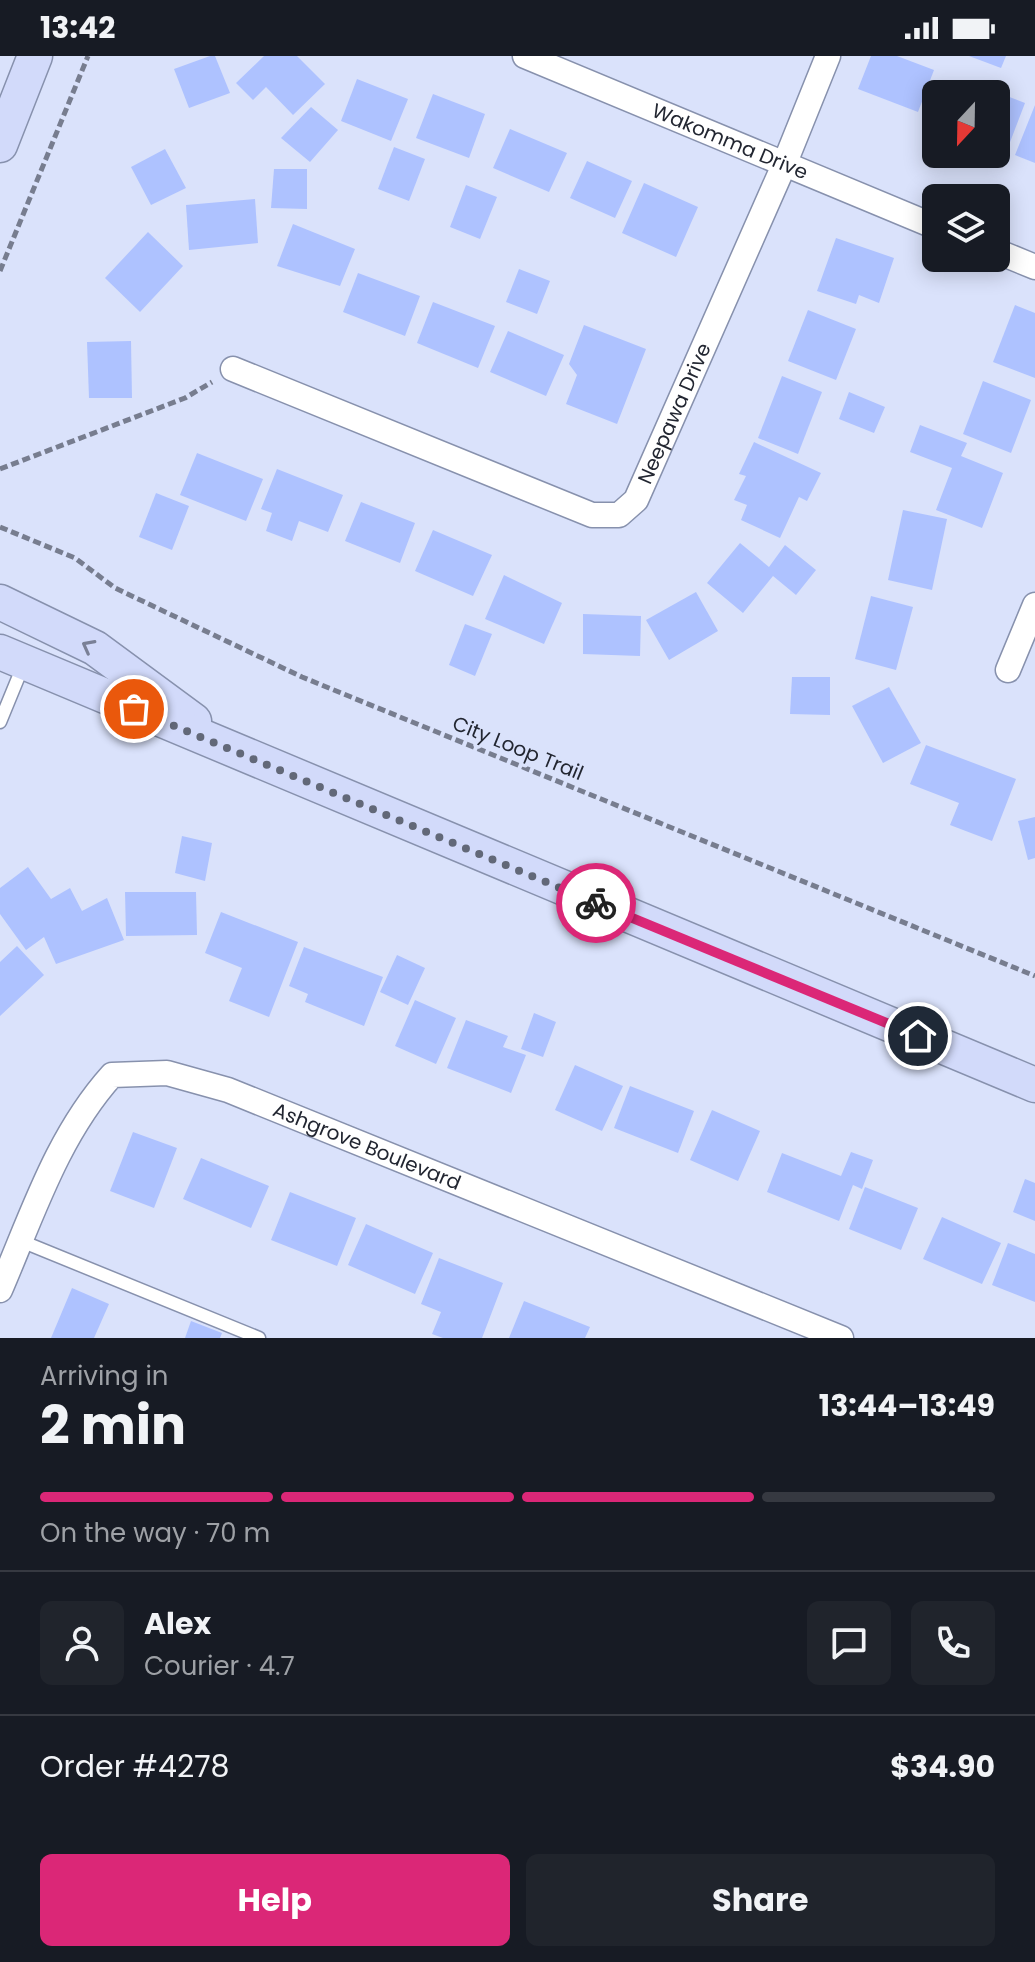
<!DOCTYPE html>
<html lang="en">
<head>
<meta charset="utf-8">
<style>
  :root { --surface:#171b24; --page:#20242c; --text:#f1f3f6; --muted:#9ea1a6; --line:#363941; --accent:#db2777 }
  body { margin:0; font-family:Poppins,sans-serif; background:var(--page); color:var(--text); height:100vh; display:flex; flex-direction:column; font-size:30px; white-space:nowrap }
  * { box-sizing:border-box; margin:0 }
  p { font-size:26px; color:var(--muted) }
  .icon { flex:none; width:44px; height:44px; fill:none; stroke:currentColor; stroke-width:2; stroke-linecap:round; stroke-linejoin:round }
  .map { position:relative; height:1282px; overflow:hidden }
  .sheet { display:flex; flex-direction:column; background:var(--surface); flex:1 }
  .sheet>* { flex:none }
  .needle { width:52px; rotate:202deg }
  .buttons { position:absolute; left:922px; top:24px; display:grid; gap:16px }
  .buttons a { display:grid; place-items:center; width:88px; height:88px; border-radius:12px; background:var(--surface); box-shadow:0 4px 20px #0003; font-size:40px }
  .pin { position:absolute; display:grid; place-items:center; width:68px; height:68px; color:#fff; margin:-34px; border:4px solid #fff; border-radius:50%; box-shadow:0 2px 8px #0007 }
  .courier { position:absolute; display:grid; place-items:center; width:80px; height:80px; margin:-40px; border:6px solid #db2777; border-radius:50%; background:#fff; color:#222; box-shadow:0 2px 10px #0007 }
  .head em { font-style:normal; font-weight:700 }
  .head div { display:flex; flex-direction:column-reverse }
  .head { display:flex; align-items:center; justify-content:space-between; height:136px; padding:0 40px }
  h1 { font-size:52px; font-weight:700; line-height:60px }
  .bar { display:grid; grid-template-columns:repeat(4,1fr); gap:12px 8px; align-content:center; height:96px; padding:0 40px }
  .bar i { height:10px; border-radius:6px; background:var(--line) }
  .bar .active { background:var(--accent) }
  .bar p { grid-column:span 4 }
  .line { display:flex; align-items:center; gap:20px; padding:0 40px; border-top:2px solid var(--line) }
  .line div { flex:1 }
  .round { display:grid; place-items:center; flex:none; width:84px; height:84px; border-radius:12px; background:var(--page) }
  .primary-button { display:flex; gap:16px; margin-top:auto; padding:16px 40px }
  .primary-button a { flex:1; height:92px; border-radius:12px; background:var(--accent); color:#fff; font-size:32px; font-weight:700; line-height:92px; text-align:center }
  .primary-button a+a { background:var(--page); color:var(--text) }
  .status { display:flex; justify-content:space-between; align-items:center; height:56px; padding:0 40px; background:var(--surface); direction:ltr }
  .status svg { height:22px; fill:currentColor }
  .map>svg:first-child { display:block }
  .building { fill:#aec2ff }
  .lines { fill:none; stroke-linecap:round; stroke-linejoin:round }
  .lane-casing { stroke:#8791ad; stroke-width:15 }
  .street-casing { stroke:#8791ad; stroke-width:27 }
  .secondary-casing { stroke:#8791ad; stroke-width:37 }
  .path { stroke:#777d8f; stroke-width:5; stroke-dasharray:8 4; stroke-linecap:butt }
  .lane { stroke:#fff; stroke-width:12 }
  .street { stroke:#fff; stroke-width:24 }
  .secondary { stroke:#d2dafa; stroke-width:34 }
  .oneway { stroke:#7a8096 }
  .done { stroke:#626878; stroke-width:8; stroke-dasharray:0 14.4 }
  .route { stroke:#db2777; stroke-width:10 }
  .labels { text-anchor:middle; stroke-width:7; stroke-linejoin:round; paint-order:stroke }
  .street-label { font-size:20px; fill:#222631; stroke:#dae2fb }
</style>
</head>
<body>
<div class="status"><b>13:42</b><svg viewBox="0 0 49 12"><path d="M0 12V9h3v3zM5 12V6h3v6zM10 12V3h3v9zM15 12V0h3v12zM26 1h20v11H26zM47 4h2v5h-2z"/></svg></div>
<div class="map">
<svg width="1035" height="1282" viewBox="0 0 1035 1282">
  <rect width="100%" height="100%" fill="#dae2fb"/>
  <g class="building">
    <polygon points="210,0 215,0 230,37 189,52 174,13"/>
    <polygon points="264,0 297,0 325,28 293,59 266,31 253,44 236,27"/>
    <polygon points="871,0 897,0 934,14 918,56 858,33"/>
    <polygon points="969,0 1006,0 1001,12"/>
    <polygon points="357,23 408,43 391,85 341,65"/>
    <polygon points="970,26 1025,47 1007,94 996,89 996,38 965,38"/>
    <polygon points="433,38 485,58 469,102 416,82"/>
    <polygon points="1035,49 1035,107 1015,99"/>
    <polygon points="311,51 338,74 310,106 281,82"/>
    <polygon points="510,73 567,97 549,136 493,112"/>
    <polygon points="394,91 425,103 409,145 378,133"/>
    <polygon points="165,93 186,132 151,149 131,111"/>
    <polygon points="587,105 632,125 615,162 570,142"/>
    <polygon points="274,113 307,113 307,153 271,152"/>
    <polygon points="644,127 698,151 676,201 622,177"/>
    <polygon points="466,129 497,141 480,183 450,171"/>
    <polygon points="255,143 258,187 189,194 186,149"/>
    <polygon points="293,168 355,193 340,230 277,210"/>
    <polygon points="148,176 183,210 140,256 105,222"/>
    <polygon points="836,182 894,202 879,247 859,239 856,248 817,235"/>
    <polygon points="519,213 550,225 537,258 506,246"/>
    <polygon points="358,217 420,240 405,280 343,256"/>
    <polygon points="433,246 495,270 478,312 417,287"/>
    <polygon points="1015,249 1035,257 1035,322 993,306"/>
    <polygon points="808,254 856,273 836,324 788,305"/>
    <polygon points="584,269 646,293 617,368 566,348 577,319 569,308"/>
    <polygon points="508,275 564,299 546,340 490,316"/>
    <polygon points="131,285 132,342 89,342 87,286"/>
    <polygon points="782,320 822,336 798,398 758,382"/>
    <polygon points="983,325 1031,344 1011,397 963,378"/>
    <polygon points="849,336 885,351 874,377 839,363"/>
    <polygon points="920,369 967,387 961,400 1003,417 982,472 936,454 952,412 910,396"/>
    <polygon points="754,386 821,417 807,445 799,441 780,482 741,464 747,449 734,444 746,420 739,418"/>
    <polygon points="197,397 263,423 246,465 180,439"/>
    <polygon points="277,413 343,439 328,476 299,465 292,485 266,475 272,457 261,453"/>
    <polygon points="156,437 189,450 172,494 139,481"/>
    <polygon points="361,446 415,467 400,507 345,485"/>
    <polygon points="903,454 947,463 932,534 888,524"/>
    <polygon points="433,474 492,499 473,540 415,515"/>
    <polygon points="740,487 769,511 785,489 816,514 796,539 773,520 743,557 707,527"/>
    <polygon points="504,519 562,547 544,588 485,563"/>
    <polygon points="696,536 718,575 669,604 646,564"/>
    <polygon points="871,540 913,551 896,614 855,603"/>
    <polygon points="583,558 641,560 640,600 583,598"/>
    <polygon points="465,568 492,578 475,620 449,609"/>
    <polygon points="792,621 830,621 830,659 790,658"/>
    <polygon points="889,631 921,687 883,707 852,650"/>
    <polygon points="926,689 1016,723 992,785 950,769 959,747 910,728"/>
    <polygon points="1035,761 1035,802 1028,804 1018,765"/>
    <polygon points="182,780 212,787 205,825 175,817"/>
    <polygon points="28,811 51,843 70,832 82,855 107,842 124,884 56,908 44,881 26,894 0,858 0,832"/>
    <polygon points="125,836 196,836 197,879 126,880"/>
    <polygon points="221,856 298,886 269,961 229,945 242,912 205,897"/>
    <polygon points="17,890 44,919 0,960 0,906"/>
    <polygon points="304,891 383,921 364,970 305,946 308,938 289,930"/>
    <polygon points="397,899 425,912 408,949 380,936"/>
    <polygon points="415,944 456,962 436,1008 395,990"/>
    <polygon points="534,957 556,966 543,1001 521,993"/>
    <polygon points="466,964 508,980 503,991 526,999 511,1037 447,1012"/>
    <polygon points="575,1009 623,1030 602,1075 555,1054"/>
    <polygon points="630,1030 694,1055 678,1097 614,1072"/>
    <polygon points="712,1054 760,1075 738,1125 690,1104"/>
    <polygon points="133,1076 177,1092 154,1152 110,1135"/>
    <polygon points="851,1096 873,1104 862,1133 853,1129 839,1165 767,1136 782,1097 841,1120"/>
    <polygon points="201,1102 269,1130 251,1172 183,1143"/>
    <polygon points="1025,1123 1035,1127 1035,1165 1013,1156"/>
    <polygon points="865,1131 918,1152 901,1194 849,1173"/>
    <polygon points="290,1136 356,1162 337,1210 271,1184"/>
    <polygon points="942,1161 1001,1187 982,1228 923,1203"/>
    <polygon points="366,1168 433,1197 415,1238 348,1209"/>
    <polygon points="1008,1187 1035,1198 1035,1246 992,1229"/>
    <polygon points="439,1202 503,1227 482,1282 443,1282 432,1278 441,1256 421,1248"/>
    <polygon points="72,1232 109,1248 94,1282 51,1282"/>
    <polygon points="524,1245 590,1271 585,1282 509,1282"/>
    <polygon points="191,1265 222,1277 220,1282 185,1282"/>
  </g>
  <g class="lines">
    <g class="lane-casing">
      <g id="lane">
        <polyline points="0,666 23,610"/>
        <polyline points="21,1185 259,1282"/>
      </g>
    </g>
    <g class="street-casing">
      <g id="street">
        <path id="s1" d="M525,0L936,171"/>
        <polyline points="996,195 1035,211"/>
        <path id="s2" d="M233,313L592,459H619L636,444L784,109L828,0"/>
        <polyline points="1008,614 1035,549"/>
        <path id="s3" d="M0,1234C32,1160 57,1080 112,1019L167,1017L228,1034L841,1282"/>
      </g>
    </g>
    <g class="secondary-casing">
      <g id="secondary">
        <polyline points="0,89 35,0"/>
        <polyline points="0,546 95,592 194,665"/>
        <polyline points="0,596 1035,1029"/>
      </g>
    </g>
    <g class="path">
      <polyline points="0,215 88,0"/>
      <polyline points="0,413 185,342 212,326"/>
      <polyline points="0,471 75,502 115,532 302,621 1035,920"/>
    </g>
    <use href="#lane" class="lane"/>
    <use href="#street" class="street"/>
    <use href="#secondary" class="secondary"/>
  </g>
  <defs><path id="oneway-chevron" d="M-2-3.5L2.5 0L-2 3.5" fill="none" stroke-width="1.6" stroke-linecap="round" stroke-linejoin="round" transform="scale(2)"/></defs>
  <use class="oneway" href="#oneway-chevron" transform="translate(88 590) rotate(-152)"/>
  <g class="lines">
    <polyline class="done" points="134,653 596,847"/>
    <polyline class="route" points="596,847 918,980"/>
  </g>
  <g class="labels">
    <g class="street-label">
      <text dy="7" stroke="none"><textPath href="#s1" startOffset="222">Wakomma Drive</textPath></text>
      <text dy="7" stroke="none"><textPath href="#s2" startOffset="532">Neepawa Drive</textPath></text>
      <text transform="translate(518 692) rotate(22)" y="7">City Loop Trail</text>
      <text dy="7" stroke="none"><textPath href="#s3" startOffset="512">Ashgrove Boulevard</textPath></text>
    </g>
  </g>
</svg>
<div class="buttons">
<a><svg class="needle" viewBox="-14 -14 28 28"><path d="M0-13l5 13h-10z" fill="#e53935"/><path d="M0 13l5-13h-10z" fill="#9ea1a6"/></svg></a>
<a><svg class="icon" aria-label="layers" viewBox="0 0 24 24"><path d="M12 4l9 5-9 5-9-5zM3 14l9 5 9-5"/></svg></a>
</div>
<div class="pin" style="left:134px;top:653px;background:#ea580c"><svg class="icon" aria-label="bag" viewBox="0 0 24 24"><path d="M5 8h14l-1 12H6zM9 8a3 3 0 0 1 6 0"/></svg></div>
<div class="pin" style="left:918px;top:980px;background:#1f2937"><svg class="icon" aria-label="home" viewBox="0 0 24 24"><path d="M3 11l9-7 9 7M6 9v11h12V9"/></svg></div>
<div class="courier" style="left:596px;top:847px"><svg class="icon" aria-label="bike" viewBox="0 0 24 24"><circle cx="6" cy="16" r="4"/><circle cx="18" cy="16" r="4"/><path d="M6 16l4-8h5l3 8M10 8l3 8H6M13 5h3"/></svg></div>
</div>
<section class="sheet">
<div class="head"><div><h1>2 min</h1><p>Arriving in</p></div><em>13:44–13:49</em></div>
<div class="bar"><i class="active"></i><i class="active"></i><i class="active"></i><i></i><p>On the way · 70 m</p></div>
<div class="line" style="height:144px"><a class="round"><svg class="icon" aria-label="person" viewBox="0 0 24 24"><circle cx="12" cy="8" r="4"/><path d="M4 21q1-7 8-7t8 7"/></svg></a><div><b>Alex</b><p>Courier · 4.7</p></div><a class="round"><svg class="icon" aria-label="chat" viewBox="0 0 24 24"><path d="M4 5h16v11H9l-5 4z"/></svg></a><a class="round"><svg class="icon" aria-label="phone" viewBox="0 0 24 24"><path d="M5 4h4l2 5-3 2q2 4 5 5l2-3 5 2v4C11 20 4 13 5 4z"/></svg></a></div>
<div class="line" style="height:104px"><div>Order #4278</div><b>$34.90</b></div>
<div class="primary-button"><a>Help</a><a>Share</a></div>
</section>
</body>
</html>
